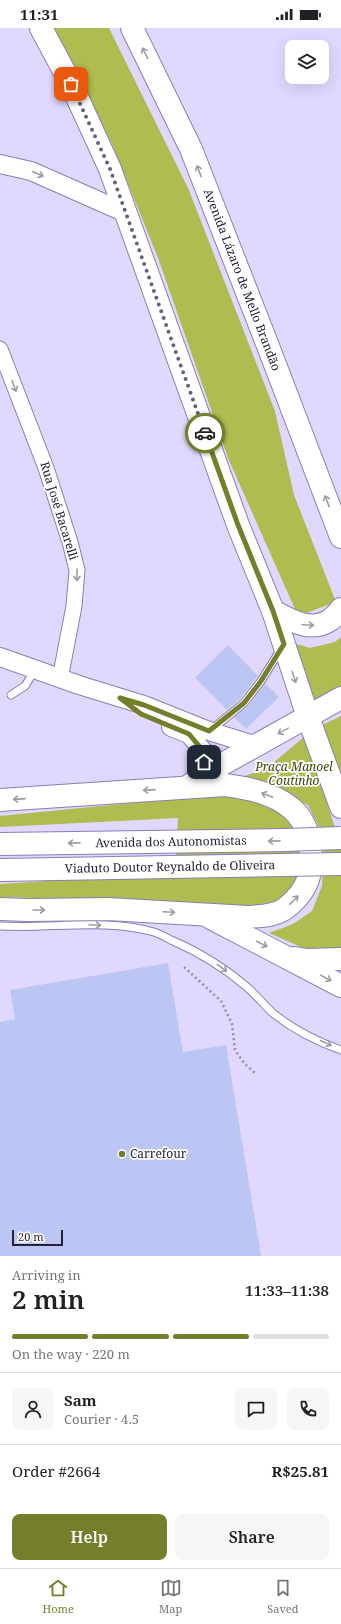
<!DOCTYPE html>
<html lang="en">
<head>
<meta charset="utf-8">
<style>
  :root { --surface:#fff; --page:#f6f6f6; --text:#202124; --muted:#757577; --line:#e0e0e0; --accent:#757e2a }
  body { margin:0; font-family:"Noto Serif",serif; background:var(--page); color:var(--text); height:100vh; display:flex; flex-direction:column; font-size:15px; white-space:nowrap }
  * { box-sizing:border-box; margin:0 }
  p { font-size:13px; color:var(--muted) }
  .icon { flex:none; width:22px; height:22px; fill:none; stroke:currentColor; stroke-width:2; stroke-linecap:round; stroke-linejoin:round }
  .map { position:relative; height:1228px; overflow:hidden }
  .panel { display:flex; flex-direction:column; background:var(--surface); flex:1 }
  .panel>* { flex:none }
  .buttons { position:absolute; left:285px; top:12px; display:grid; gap:8px }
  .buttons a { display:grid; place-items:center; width:44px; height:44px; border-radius:8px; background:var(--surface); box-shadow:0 4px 16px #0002; font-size:20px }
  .scale { position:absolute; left:12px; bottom:10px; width:51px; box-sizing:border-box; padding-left:4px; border:2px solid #272038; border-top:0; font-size:11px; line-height:14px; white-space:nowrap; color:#272038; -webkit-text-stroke:3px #fff; paint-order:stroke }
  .pin { position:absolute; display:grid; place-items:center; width:34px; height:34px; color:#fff; margin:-17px; border-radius:8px; box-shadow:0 2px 6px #0006 }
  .courier { position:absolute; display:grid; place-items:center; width:40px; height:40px; margin:-20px; border:3px solid #757e2a; border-radius:50%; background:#fff; color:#222; box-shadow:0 1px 5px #0007 }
  .headline em { font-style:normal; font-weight:600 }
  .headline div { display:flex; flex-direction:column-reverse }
  .headline { display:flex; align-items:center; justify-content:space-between; height:68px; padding:0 12px }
  h1 { font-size:26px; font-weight:600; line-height:30px }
  .bar { display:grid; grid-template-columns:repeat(4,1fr); gap:6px 4px; align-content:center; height:48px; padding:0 12px }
  .bar i { height:5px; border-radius:3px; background:var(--line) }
  .bar .selected { background:var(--accent) }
  .bar p { grid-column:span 4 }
  .line { display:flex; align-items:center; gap:10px; padding:0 12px; border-top:1px solid var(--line) }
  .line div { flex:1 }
  .round { display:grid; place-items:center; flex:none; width:42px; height:42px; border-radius:8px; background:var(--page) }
  .cta { display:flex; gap:8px; margin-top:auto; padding:8px 12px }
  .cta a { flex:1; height:46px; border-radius:8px; background:var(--accent); color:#fff; font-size:16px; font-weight:600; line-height:46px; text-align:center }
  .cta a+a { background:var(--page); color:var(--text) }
  .status { display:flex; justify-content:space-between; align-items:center; height:28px; padding:0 20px; background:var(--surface); direction:ltr }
  .status svg { height:11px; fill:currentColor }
  .tabs { display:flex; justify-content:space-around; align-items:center; height:56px; border-top:1px solid var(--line); background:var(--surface); font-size:11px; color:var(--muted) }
  .tabs a { display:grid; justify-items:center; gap:2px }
  .tabs .selected { color:var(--accent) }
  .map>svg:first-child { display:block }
  .green { fill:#afbc4f }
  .building { fill:#bcc6f5 }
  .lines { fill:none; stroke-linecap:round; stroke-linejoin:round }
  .service-casing { stroke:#8b7db7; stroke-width:9 }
  .minor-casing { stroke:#8b7db7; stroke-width:17 }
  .tertiary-casing { stroke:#8b7db7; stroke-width:20 }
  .primary-casing { stroke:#8b7db7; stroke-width:24 }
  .path { stroke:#958dae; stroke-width:2.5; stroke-dasharray:2 3; stroke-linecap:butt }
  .service { stroke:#fff; stroke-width:7 }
  .minor { stroke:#fff; stroke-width:15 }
  .tertiary { stroke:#fff; stroke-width:18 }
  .primary { stroke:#fff; stroke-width:22 }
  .primary-bridge-casing { stroke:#8b7db7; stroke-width:24; stroke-linecap:butt }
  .primary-bridge { stroke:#fff; stroke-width:22 }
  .oneway { stroke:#9e9ba5 }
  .done { stroke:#68607e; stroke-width:4; stroke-dasharray:0 7.2 }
  .route { stroke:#757e2a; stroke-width:5 }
  .poi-dot { fill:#757e2a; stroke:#fff; stroke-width:1.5 }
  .labels { text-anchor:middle; stroke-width:3.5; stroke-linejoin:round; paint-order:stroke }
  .street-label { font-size:12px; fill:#272038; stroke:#fff }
  .park-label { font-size:12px; font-style:italic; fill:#3e4306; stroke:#fff }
  .poi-label { font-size:12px; fill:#272038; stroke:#fff; text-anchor:start }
</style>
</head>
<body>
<div class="status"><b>11:31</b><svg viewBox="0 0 49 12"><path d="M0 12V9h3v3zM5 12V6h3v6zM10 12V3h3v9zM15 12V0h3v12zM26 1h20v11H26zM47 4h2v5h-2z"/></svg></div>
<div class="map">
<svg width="341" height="1228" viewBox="0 0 341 1228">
  <rect width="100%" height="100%" fill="#e1d8ff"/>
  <g class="green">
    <polygon points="52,0 109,0 188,160 275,383 294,467 336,574 298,588 228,430 158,230 112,116"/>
    <polygon points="341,609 341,664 311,682 290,614 310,620 335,614"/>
    <polygon points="341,688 341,748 322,697"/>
    <polygon points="305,708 341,818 341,922 317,926 269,905 293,896 312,883 322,858 324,809 308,777 244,748 266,741"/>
    <polygon points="222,766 246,770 288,789 303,815 301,850 294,870 254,887 205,875 0,869 0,856 175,845 178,790 0,799 0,788"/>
  </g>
  <g class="building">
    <polygon points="228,617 258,648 240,671 227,682 195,650"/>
    <polygon points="265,655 279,669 246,701 234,689 248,678"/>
    <polygon points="168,935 183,1024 226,1017 261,1228 0,1228 0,994 15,991 10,962"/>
  </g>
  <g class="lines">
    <g class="service-casing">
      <g id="service">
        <polyline points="11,667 25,658 35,642"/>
        <polyline points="211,702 244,675 261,653 281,621"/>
        <path d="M0,898C51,901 104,890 154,904C160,906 166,909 171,912C199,924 225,940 248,960C257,968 265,978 274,986C293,1001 318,1014 341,1022"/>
      </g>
    </g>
    <g class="minor-casing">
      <polyline id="minor" points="0,321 46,440 70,514 77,542 74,578 60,651"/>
    </g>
    <g class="tertiary-casing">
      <g id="tertiary">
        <polyline points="0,136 31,143 126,185"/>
        <polyline points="0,629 79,657 144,677 209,703 257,718"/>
        <polyline points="171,699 189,706 204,724 203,747"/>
      </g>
    </g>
    <g class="primary-casing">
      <g id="primary">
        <polyline points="41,0 71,56 110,141 238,497 273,583 308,689 341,779"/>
        <polyline points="132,0 191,121 268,318 341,509"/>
        <path d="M273,583C290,592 311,605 330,592C335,588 338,586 341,581"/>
        <polyline points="190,757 203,747 341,670"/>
        <path d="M0,772L225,757C248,760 273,765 291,780C310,795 314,826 309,848C306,860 296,872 286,880C276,888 260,888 248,889L108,881L28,882L0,881"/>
        <polyline points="209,889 341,958"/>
        <polyline points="295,930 307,932 341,931"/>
      </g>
    </g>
    <polyline class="path" points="184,939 221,973 232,996 235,1022 244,1035 256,1046"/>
    <use href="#service" class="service"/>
    <use href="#minor" class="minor"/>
    <use href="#tertiary" class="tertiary"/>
    <use href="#primary" class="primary"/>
    <g class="primary-bridge-casing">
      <g id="primary-bridge">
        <polyline points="0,816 285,812 341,810"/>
        <polyline points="0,842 341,836"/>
      </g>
    </g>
    <use href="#primary-bridge" class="primary-bridge"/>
  </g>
  <defs><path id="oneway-shaft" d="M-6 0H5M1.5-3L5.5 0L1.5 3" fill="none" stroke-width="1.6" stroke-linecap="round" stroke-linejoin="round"/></defs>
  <g class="oneway">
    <use href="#oneway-shaft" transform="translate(145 25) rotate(-117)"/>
    <use href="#oneway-shaft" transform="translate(199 143) rotate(-111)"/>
    <use href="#oneway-shaft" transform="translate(38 146) rotate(24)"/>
    <use href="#oneway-shaft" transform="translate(14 358) rotate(69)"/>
    <use href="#oneway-shaft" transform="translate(327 473) rotate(-111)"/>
    <use href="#oneway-shaft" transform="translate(77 547) rotate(90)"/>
    <use href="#oneway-shaft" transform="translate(308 597) rotate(3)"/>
    <use href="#oneway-shaft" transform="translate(294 649) rotate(72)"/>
    <use href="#oneway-shaft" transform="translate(283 703) rotate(151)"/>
    <use href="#oneway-shaft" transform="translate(149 762) rotate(176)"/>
    <use href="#oneway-shaft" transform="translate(267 767) rotate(-159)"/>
    <use href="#oneway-shaft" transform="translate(19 771) rotate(176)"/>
    <use href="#oneway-shaft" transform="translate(274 813) rotate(179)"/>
    <use href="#oneway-shaft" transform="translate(74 815) rotate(179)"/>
    <use href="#oneway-shaft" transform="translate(294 872) rotate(-45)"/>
    <use href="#oneway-shaft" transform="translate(39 882)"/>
    <use href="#oneway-shaft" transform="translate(169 884) rotate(3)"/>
    <use href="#oneway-shaft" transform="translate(95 897) rotate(3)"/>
    <use href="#oneway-shaft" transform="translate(262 916) rotate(27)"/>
    <use href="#oneway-shaft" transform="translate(222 940) rotate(36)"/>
    <use href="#oneway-shaft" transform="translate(326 950) rotate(28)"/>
    <use href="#oneway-shaft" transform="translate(326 1015) rotate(25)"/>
  </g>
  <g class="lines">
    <polyline class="done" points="71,56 110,141 205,405"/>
    <polyline class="route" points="204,734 204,724 189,706 141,686 120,670 144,677 209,703 244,675 261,653 284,616 273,583 238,497 205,405"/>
  </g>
  <circle class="poi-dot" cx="122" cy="1126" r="4"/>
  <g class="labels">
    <g class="street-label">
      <text transform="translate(242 252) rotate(69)" y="4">Avenida Lázaro de Mello Brandão</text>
      <text transform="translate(59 483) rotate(73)" y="4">Rua José Bacarelli</text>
      <text transform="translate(171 814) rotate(-1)" y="4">Avenida dos Autonomistas</text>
      <text transform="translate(170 839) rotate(-1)" y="4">Viaduto Doutor Reynaldo de Oliveira</text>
    </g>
    <g class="park-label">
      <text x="294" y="743">Praça Manoel<tspan x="294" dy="14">Coutinho</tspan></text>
    </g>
    <g class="poi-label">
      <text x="130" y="1130">Carrefour</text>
    </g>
  </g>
</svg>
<div class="buttons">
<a><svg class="icon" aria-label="layers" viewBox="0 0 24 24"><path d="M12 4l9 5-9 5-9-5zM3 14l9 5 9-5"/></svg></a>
</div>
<div class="scale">20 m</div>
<div class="pin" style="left:71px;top:56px;background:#ea580c"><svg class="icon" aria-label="bag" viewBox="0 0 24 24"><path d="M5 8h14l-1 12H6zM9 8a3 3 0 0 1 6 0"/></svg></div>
<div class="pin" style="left:204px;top:734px;background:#1f2937"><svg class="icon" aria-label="home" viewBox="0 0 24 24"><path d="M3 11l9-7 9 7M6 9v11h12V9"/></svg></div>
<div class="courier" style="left:205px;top:405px"><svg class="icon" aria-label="car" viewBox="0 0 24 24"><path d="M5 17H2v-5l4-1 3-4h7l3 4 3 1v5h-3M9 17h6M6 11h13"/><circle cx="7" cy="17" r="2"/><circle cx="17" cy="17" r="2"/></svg></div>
</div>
<section class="panel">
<div class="headline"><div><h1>2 min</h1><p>Arriving in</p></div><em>11:33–11:38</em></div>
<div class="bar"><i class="selected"></i><i class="selected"></i><i class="selected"></i><i></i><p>On the way · 220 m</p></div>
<div class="line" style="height:72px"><a class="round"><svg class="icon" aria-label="person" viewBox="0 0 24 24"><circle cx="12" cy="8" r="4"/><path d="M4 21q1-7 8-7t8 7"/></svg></a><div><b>Sam</b><p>Courier · 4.5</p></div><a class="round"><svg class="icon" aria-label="chat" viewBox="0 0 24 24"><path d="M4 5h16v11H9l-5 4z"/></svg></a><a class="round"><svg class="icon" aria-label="phone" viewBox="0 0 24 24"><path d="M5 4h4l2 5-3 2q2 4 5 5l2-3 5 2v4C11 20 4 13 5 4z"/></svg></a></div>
<div class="line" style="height:52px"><div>Order #2664</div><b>R$25.81</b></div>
<div class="cta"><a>Help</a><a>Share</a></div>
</section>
<nav class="tabs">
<a class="selected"><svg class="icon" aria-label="home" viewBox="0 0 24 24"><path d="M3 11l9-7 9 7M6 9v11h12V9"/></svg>Home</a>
<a><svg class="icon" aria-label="map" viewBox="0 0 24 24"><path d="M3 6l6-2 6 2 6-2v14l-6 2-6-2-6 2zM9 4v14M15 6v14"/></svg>Map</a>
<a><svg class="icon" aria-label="saved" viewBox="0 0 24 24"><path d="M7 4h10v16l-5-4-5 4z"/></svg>Saved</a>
</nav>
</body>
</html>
